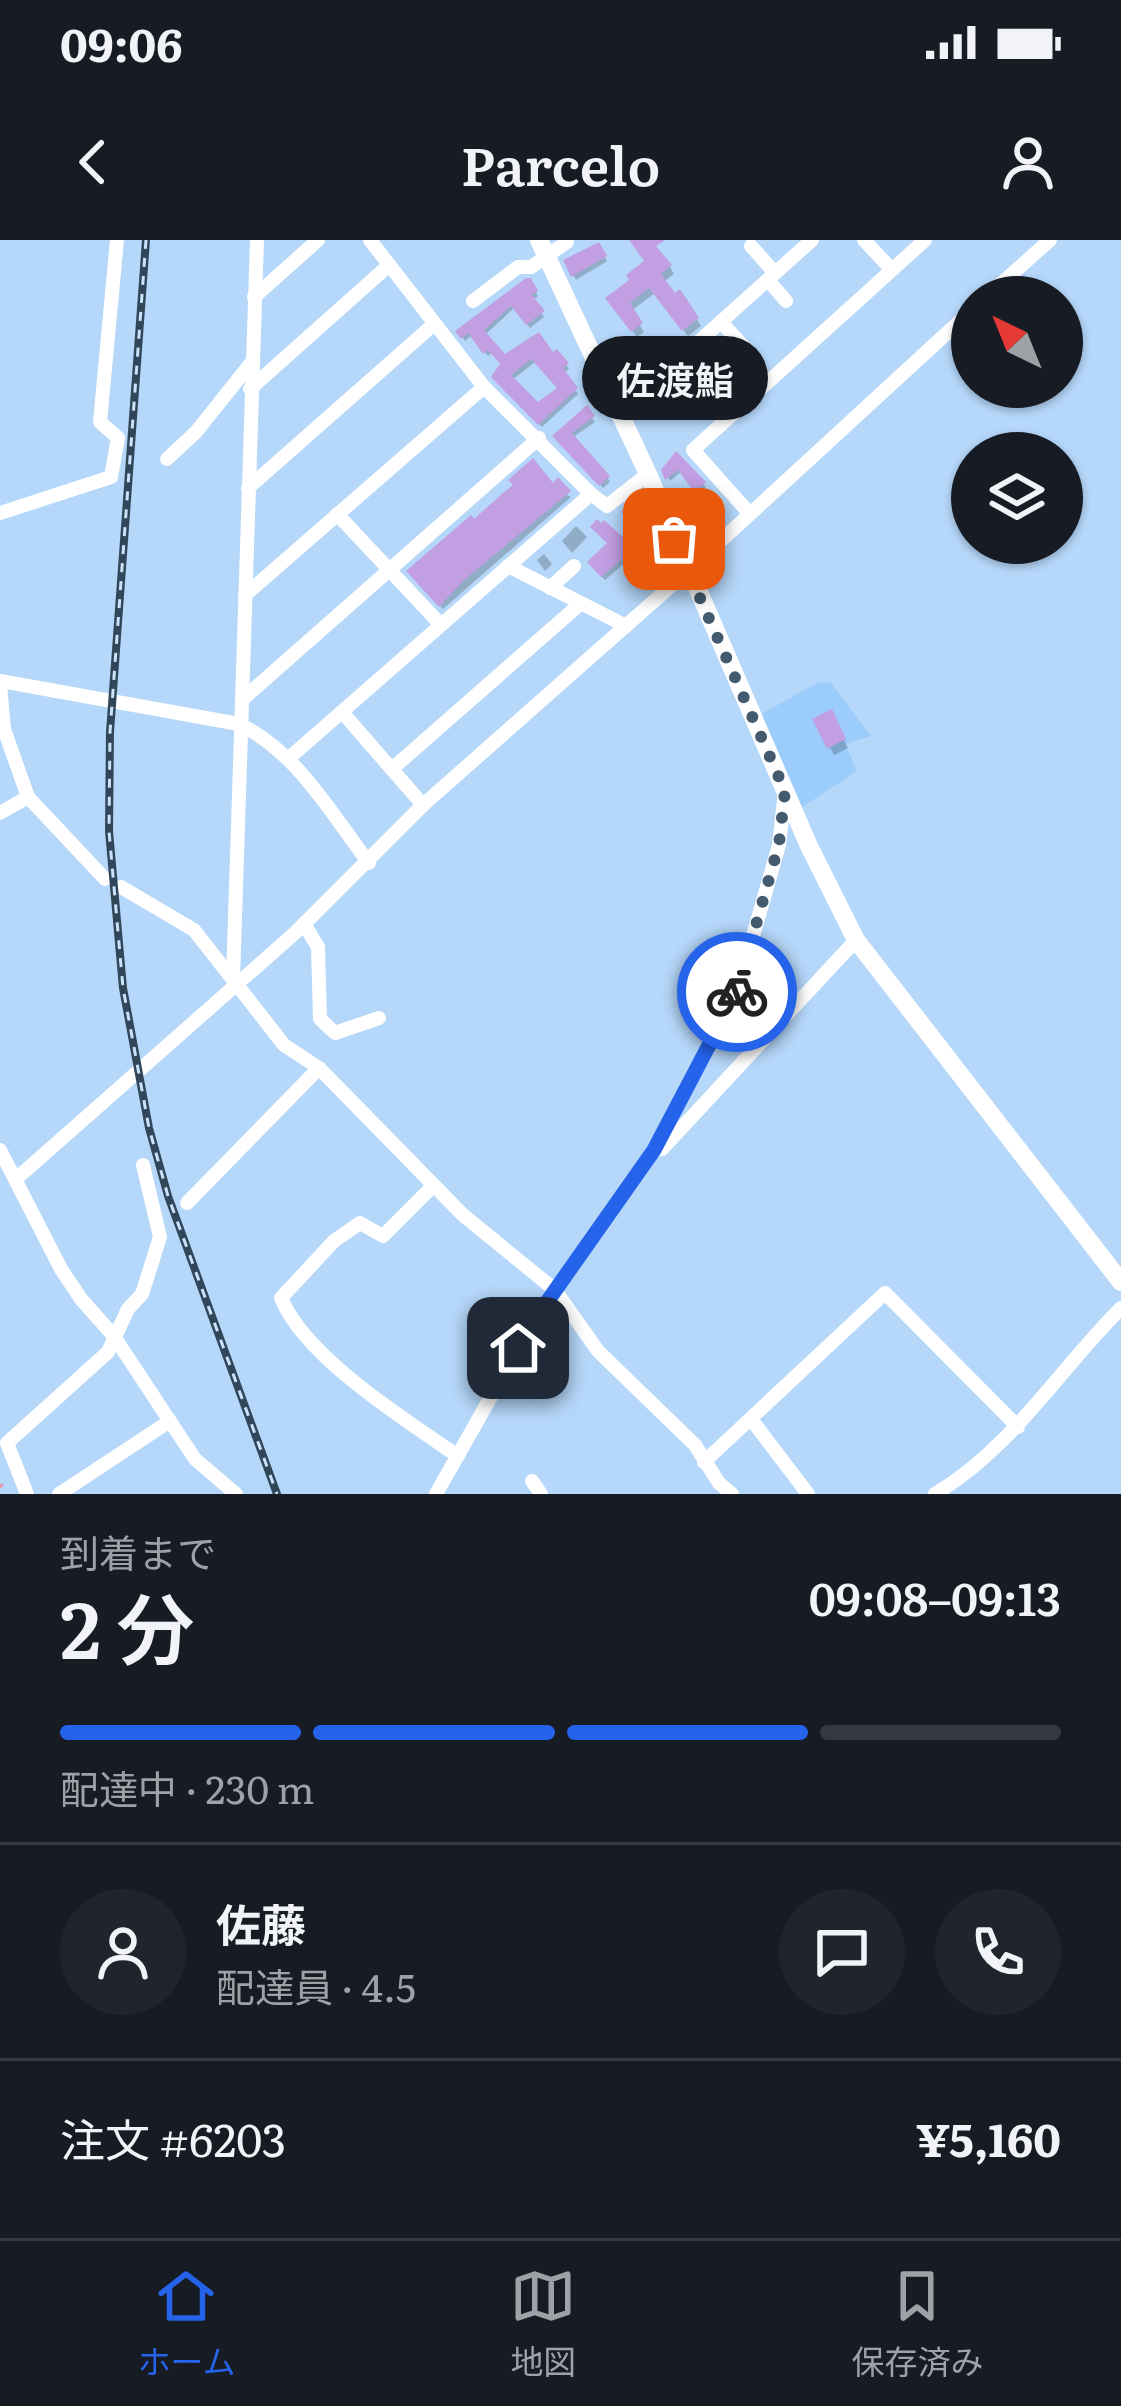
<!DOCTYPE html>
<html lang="ja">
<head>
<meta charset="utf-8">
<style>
  :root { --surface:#171b24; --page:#20242c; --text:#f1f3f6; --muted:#9ea1a6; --line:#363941; --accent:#2563eb }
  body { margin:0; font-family:Literata,"Noto Sans JP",serif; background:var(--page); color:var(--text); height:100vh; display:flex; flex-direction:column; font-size:45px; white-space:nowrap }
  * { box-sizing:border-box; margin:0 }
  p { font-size:39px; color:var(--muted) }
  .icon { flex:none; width:66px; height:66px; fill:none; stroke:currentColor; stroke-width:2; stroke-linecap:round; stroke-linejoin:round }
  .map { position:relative; height:1254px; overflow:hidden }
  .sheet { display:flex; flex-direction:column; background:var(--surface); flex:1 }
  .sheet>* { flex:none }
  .needle { width:78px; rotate:317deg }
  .buttons { position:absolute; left:951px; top:36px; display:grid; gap:24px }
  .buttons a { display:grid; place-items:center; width:132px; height:132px; border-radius:50%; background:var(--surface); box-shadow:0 3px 9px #0004; font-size:60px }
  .pin { position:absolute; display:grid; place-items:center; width:102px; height:102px; color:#fff; margin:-51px; border-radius:24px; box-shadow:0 6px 18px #0006 }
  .courier { position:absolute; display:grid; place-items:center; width:120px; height:120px; margin:-60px; border:9px solid #2563eb; border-radius:50%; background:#fff; color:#222; box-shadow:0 3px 15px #0007 }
  .bubble { position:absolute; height:84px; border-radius:42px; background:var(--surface); box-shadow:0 3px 9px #0004; font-size:39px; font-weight:600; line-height:84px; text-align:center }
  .headline em { font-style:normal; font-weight:600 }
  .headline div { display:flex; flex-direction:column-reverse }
  .headline { display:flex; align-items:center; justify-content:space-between; height:204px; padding:0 60px }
  h1 { font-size:78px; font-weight:600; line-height:90px }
  .bar { display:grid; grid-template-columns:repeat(4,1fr); gap:18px 12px; align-content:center; height:144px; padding:0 60px }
  .bar i { height:15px; border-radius:9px; background:var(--line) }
  .bar .selected { background:var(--accent) }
  .bar p { grid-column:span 4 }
  .line { display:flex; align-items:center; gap:30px; padding:0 60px; border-top:3px solid var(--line) }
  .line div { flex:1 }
  .round { display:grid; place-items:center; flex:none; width:126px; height:126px; border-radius:63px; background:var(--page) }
  .status { display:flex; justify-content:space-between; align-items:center; height:84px; padding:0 60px; background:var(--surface); direction:ltr }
  .status svg { height:33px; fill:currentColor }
  header { display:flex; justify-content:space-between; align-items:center; height:156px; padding:0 60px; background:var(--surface); font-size:54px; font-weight:600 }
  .tabs { display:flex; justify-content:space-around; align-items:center; height:168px; border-top:3px solid var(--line); background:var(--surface); font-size:33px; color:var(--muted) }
  .tabs a { display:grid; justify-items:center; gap:6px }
  .tabs .selected { color:var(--accent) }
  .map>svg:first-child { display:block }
  .built { fill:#9bccfb }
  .shadow { fill:#0003; fill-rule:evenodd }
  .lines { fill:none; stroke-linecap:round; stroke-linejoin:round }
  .stream { stroke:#e995a4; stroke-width:3 }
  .building { fill:#c29ee2; fill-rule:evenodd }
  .street { stroke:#fff; stroke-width:14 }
  .secondary { stroke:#fff; stroke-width:18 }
  .rail-casing { stroke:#32465a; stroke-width:8 }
  .rail { stroke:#c9e3fd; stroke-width:3; stroke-dasharray:9; stroke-linecap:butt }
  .done { stroke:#435a6f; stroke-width:12; stroke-dasharray:0 21.6 }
  .route { stroke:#2563eb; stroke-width:15 }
</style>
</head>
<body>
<div class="status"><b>09:06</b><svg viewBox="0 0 49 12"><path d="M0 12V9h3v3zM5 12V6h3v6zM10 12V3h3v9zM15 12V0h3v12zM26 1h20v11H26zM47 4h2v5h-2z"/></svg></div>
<header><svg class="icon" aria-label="back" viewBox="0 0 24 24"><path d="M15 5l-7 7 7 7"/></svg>Parcelo<svg class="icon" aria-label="person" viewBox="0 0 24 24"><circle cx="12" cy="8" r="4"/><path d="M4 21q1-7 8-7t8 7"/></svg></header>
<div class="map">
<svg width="1121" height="1254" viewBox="0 0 1121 1254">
  <rect width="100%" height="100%" fill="#b5d7f9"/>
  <polygon class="built" points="830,442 871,496 845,504 857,531 801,568 758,476 817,443"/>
  <g class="shadow">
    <polygon points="631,0 650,0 670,27 674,34 663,42 674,57 679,53 701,86 688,96 655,53 631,71 644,92 637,97 613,66 647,23"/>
    <polygon points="598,7 607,21 576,40 567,21"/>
    <path d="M530,42L538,56L533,60L544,77L530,88L514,68L485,95L504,118L553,116L557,113L569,129L563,133L578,154L542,187L497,142L503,125L493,112L488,116L472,95L465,101L459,92ZM535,122L561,150L538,166L512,140Z"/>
    <polygon points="619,114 625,126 621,127 634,143 627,150 612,118"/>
    <polygon points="586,170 595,182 572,198 608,238 610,242 603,248 559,201"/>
    <polygon points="676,215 706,247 698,254 681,232 670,241 664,231"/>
    <polygon points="552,247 571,257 443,369 412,335 474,283"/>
    <polygon points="604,284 635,314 605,340 593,327 609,305"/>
    <polygon points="576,286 587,297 572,313 562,301"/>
    <polygon points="544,314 552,324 545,331 537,320"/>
    <polygon points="830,473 848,508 834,515 816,481"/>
  </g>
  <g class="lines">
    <polyline class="stream" points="0,1247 2,1245"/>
  </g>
  <g class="building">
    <polygon points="629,0 665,0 656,6 672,25 661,34 675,53 680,49 699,78 682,91 649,48 630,63 643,83 631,92 605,58 629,40 626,35 644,21"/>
    <polygon points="599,2 607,16 571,37 563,20"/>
    <path d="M526,38H531L538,51L532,55L545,71L526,85L511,66L484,90L505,114L539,92L553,112L557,109L569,123L563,128L578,148L538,185L491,137L500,124L488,110L483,114L468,93L461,99L455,91ZM531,119L557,148L538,162L511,135Z"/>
    <polygon points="587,165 595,176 572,193 610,236 599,246 552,196"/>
    <polygon points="676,211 706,242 695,253 678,230 665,240 661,230"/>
    <polygon points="533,218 553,243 558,237 571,251 463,341 439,367 406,331 471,275 474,279 502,254 513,245 508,240"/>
    <polygon points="637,259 647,270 642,275 654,289 643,299 621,272"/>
    <polygon points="692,266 709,286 695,299 680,273"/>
    <polygon points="597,279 601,283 604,280 635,308 601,337 587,322 607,303 590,287"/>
    <polygon points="832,469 846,499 827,509 812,479"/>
  </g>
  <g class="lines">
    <g class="street">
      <polyline points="370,0 484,147 591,254 607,266 648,234"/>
      <polyline points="864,0 892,30"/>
      <polyline points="751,6 775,33"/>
      <polyline points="768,40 786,61"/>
      <polyline points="254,57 318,0"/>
      <polyline points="986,57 1050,0"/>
      <polyline points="473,61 518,27 531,27 567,2"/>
      <polyline points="721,82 744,107"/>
      <polyline points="250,149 388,26"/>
      <polyline points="618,174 812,0"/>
      <polyline points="167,219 196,192 251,123"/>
      <polyline points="248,248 433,85"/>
      <polyline points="0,273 111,237 118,198 100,182 117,0"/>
      <polyline points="749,273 693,210 925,0"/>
      <polyline points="337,274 441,385"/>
      <polyline points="508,326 626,386"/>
      <polyline points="550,348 574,326"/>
      <polyline points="245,355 484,147"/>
      <path d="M0,441L239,484C297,512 331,573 369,623"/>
      <polyline points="0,444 4,489 28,557 105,639"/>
      <polyline points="244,458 539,198"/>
      <polyline points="342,472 423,565"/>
      <polyline points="289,518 591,254"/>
      <polyline points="393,528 580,364"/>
      <polyline points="0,573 28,557"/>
      <polyline points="121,647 194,690 284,805 319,828 463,975 555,1050 598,1111 695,1205 719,1243 732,1254"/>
      <polyline points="304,684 318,707 320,779 335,793 379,778"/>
      <polyline points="233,739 257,0"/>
      <polyline points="0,910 61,1029 81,1059 113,1095 195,1219 236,1254"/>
      <polyline points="654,910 662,909 856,700"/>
      <polyline points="16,939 296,692 423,565 688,331 972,70"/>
      <path d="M433,946L383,996L360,983L334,1001L281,1058C305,1117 405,1180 458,1216"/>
      <polyline points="187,963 319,828"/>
      <polyline points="751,1179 808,1254"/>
      <polyline points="704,1222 885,1053 1018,1187"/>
      <polyline points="532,1241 541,1254"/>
      <polyline points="27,1254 7,1203 108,1112 128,1069 142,1054 160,997 143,925"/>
      <polyline points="59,1254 170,1181"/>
      <polyline points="436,1254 535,1079 654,910 724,779 737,752 779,605 785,551"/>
      <path d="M935,1254C1012,1208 1059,1130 1121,1068"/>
    </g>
    <polyline class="secondary" points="539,0 648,234 809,606 856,700 1121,1042"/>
    <g class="rail-casing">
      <polyline id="rail" points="146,0 110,492 109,591 123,748 149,888 168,956 277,1254"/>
    </g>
    <use href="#rail" class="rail"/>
  </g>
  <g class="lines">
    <polyline class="done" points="674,299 785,551 779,604 737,752"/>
    <polyline class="route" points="518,1108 535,1079 654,910 737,752"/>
  </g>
</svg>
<div class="buttons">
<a><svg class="needle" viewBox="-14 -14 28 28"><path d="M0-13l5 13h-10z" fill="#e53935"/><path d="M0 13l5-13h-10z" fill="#9ea1a6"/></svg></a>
<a><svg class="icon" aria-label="layers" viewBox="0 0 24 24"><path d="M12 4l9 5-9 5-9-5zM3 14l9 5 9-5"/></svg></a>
</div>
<div class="pin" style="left:674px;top:299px;background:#ea580c"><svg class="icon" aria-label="bag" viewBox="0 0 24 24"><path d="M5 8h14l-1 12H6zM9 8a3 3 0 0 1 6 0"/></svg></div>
<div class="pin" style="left:518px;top:1108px;background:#1f2937"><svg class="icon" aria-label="home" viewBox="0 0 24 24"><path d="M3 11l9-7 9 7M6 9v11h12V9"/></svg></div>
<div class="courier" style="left:737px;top:752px"><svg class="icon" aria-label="bike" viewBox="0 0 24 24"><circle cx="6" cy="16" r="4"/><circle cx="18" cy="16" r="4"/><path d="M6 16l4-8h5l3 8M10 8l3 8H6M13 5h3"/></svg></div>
<div class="bubble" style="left:582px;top:96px;width:186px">佐渡鮨</div>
</div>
<section class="sheet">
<div class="headline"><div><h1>2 分</h1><p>到着まで</p></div><em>09:08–09:13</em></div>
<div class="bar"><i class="selected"></i><i class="selected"></i><i class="selected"></i><i></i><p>配達中 · 230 m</p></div>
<div class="line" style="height:216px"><a class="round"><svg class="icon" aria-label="person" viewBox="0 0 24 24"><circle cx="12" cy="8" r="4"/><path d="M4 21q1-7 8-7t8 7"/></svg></a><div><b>佐藤</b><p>配達員 · 4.5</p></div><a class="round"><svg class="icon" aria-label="chat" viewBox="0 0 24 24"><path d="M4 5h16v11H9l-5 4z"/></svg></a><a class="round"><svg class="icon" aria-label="phone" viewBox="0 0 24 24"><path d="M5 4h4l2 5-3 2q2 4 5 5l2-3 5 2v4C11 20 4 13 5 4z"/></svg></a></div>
<div class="line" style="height:156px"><div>注文 #6203</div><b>¥5,160</b></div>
</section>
<nav class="tabs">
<a class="selected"><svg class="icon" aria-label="home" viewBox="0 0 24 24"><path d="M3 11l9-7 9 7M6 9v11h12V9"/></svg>ホーム</a>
<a><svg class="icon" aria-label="map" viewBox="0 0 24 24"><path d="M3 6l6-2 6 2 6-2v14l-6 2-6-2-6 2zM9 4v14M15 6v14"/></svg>地図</a>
<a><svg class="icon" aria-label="saved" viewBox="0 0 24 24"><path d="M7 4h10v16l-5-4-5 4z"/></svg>保存済み</a>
</nav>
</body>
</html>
